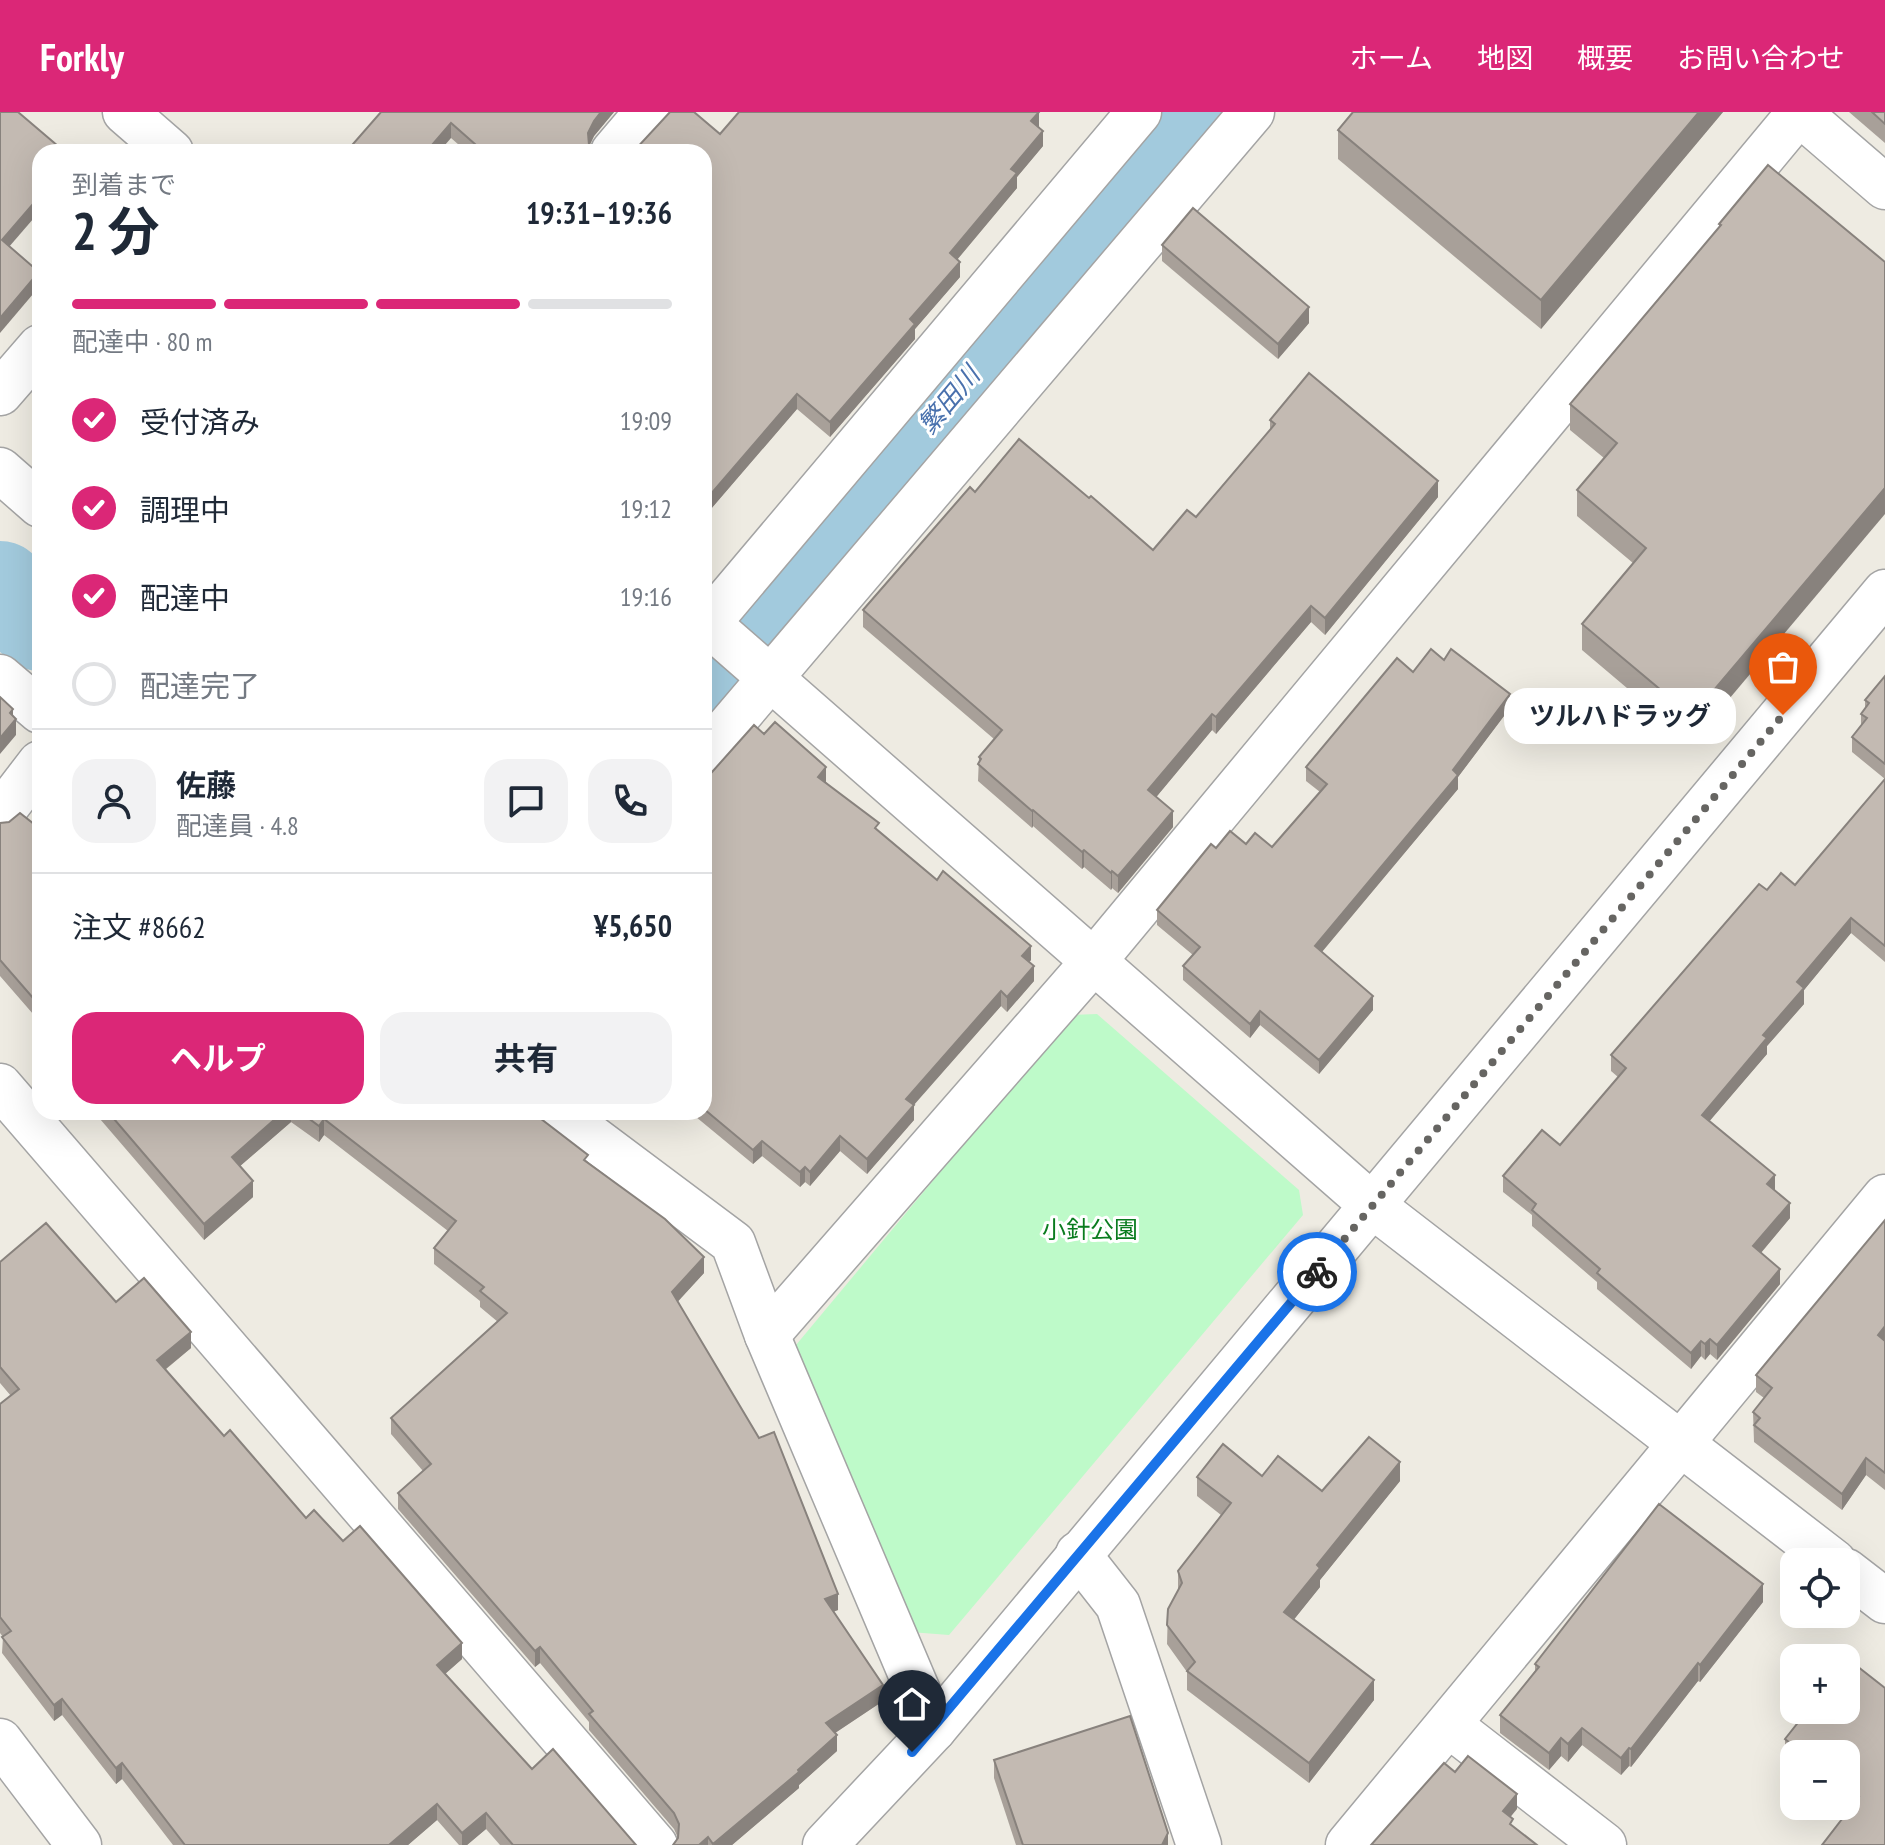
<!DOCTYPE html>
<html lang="ja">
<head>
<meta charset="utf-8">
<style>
  :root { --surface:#fff; --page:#f2f2f3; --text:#1f2937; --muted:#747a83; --line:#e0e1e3; --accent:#db2777 }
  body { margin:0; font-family:"PT Sans Narrow","Noto Sans JP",sans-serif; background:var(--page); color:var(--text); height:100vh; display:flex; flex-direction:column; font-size:30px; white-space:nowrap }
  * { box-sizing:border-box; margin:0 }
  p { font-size:26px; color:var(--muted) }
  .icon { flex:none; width:44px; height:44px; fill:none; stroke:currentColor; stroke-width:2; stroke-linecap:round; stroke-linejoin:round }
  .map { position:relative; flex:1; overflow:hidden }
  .details { position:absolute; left:32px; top:32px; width:680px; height:976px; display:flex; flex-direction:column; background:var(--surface); border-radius:24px; box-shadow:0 8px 32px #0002 }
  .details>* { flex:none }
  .fabs { position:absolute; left:1780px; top:1436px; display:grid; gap:16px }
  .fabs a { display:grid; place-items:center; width:80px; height:80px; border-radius:16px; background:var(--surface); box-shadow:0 8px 32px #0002; font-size:40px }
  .pin { position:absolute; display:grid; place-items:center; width:68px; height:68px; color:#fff; margin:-82px -34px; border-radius:50% 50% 50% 0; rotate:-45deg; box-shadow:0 0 8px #0007 }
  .pin .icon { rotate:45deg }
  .courier { position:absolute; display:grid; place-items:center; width:80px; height:80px; margin:-40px; border:6px solid #1a73e8; border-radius:50%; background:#fff; color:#222; box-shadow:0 2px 10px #0007 }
  .bubble { position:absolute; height:56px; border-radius:24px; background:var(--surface); box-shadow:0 8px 32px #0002; font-size:26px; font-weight:700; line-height:56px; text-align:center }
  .overview em { font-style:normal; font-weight:700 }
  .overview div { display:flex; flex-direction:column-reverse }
  .overview { display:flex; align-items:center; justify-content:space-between; height:136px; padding:0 40px }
  h1 { font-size:52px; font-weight:700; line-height:60px }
  .bar { display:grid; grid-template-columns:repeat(4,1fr); gap:12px 8px; align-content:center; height:96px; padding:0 40px }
  .bar i { height:10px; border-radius:6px; background:var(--line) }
  .bar .on { background:var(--accent) }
  .bar p { grid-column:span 4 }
  .line { display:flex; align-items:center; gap:20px; padding:0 40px; border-top:2px solid var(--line) }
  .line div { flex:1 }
  .round { display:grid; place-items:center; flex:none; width:84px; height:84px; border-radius:24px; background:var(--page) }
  ol { padding:0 40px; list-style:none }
  li { display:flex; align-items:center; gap:24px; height:88px }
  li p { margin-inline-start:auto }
  li .icon { padding:8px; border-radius:50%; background:var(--accent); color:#fff; stroke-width:4 }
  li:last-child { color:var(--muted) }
  li i { width:44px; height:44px; border:4px solid var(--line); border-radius:50% }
  .button { display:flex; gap:16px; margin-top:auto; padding:16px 40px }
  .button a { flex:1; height:92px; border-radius:24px; background:var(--accent); color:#fff; font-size:32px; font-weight:700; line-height:92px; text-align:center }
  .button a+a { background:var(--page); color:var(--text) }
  header { display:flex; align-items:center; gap:48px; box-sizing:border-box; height:112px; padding:0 40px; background:var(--accent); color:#fff }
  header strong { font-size:38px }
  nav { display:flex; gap:44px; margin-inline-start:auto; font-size:28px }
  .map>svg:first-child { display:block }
  .park { fill:#befac9 }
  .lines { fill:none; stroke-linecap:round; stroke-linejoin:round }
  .river { stroke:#a2cadd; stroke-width:96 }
  .minor-casing { stroke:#a4a4a4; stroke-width:47 }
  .minor { stroke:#fff; stroke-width:44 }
  .wall { fill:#a8a099 }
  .shaded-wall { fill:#88827d }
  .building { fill:#c3bab2; stroke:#88827d; stroke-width:2 }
  .done { stroke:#666562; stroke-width:8; stroke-dasharray:0 14.4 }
  .route { stroke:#1a73e8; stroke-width:10 }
  .labels { text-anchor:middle; stroke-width:6; stroke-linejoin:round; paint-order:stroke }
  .park-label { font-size:24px; fill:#0a7c1f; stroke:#fff }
  .water-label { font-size:26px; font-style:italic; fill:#4971ad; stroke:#fff }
</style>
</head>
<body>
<header>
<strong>Forkly</strong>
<nav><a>ホーム</a><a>地図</a><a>概要</a><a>お問い合わせ</a></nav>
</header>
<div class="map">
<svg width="1885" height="1733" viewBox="0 0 1885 1733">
  <rect width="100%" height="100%" fill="#eeebe2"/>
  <polygon class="park" points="1097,902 1299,1078 1303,1103 949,1523 910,1520 826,1325 796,1233 1071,903"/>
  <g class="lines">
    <g class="river">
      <polyline points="0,477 40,511"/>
      <polyline points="704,577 765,502 1194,0"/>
    </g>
    <g class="minor-casing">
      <g id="minor">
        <polyline points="125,0 171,40"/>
        <polyline points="1798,0 1885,75"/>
        <polyline points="613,40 647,0"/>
        <polyline points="0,281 40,235"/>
        <polyline points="0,358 40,393"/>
        <polyline points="704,508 1373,1094 1834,1450"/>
        <polyline points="704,516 1139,0"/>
        <polyline points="0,565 40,599"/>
        <polyline points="704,644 1252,0"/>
        <polyline points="0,703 40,651"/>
        <polyline points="0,974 655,1733"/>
        <polyline points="558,1000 733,1131 767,1223 934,1617"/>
        <polyline points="767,1223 1093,850 1799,1"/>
        <polyline points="1078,1442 1118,1493 1199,1733"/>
        <polyline points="1846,1459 1885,1489"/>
        <polyline points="1449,1613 1604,1733"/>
        <polyline points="0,1629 79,1733"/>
        <polyline points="825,1733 934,1617 1885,480"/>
        <polyline points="1348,1733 1885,1085"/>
      </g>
    </g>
    <use href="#minor" class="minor"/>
  </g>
  <g class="wall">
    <polygon points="381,0 614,0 594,24 590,33 594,40 467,40 451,26"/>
    <polygon points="1723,0 1541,217 1338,47 1338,18"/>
    <polygon points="1849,0 1885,0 1885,31"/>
    <polygon points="1039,14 1043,34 1017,65 1017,76 957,148 960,165 915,217 915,227 830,325 797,297 704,405 704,40 720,22"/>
    <polygon points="1768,53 1692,631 1582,538 1582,512 1633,451 1577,404 1577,378 1604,346 1570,318 1570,292 1719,116 1719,112"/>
    <polygon points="1162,133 1309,211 1278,247 1162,149"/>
    <polygon points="1270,308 1438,385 1325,523 1311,510 1216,622 1212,618 1156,685 1173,715 1118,781 1112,776 1111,778 1084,755 1082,757 1033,714 1032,716 978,669 979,645 994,627 863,515 863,498 975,380 1089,386 1153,438 1196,405 1270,318"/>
    <polygon points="1444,548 1510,596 1458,665 1458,677 1322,840 1373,898 1319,962 1260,913 1250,926 1183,868 1183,854 1193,843 1157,813 1157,798 1216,736 1246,732 1272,735 1320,680 1306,669 1306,655 1413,560"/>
    <polygon points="1885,564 1885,850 1851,821 1804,878 1804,892 1767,934 1767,942 1709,1009 1775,1078 1790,1106 1761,1141 1780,1172 1717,1248 1710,1242 1705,1248 1701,1244 1691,1257 1597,1177 1597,1170 1532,1114 1532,1103 1503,1080 1503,1064 1560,1033 1618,965 1611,959 1611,943 1767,778 1795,773 1885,667 1852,640 1852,625 1861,613 1861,602 1865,596 1865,588"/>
    <polygon points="764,622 826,670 879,720 1031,848 1029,850 1034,869 1007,900 1001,894 913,993 914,1008 867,1062 840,1039 810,1074 805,1070 800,1075 762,1044 753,1052 690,1000 704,1000 704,669"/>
    <polygon points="40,704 40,910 0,864 0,711 34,712"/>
    <polygon points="94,1000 532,1000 588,1050 704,1161 677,1190 838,1498 834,1499 883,1589 835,1621 837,1639 799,1673 799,1676 732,1733 673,1733 678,1726 674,1717 589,1618 589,1610 540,1551 535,1555 398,1397 398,1381 423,1359 391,1322 391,1306 498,1210 480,1195 480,1189 434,1152 434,1136 448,1119 324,1023 319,1030 291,1010 240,1054 253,1085 204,1128"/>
    <polygon points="1885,1108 1885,1378 1866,1363 1842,1398 1754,1330 1753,1300 1764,1286 1756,1280 1756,1263"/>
    <polygon points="0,1150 116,1190 191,1236 165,1258 224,1324 306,1406 343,1429 462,1547 445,1562 532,1657 636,1733 500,1733 486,1717 467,1733 459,1733 437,1708 408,1733 173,1733 122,1667 116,1672 62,1603 54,1609 2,1541 3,1525 0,1521 0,1292 11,1284 0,1271"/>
    <polygon points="1262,1364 1322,1379 1400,1369 1320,1468 1320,1475 1294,1507 1374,1588 1309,1671 1187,1578 1187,1560 1167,1532 1168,1497 1178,1478 1178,1459 1221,1403 1197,1384 1197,1365"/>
    <polygon points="1763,1490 1700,1570 1698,1569 1631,1655 1629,1654 1621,1663 1582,1633 1568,1650 1561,1644 1549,1658 1500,1621 1500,1603 1535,1559 1535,1552"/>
    <polygon points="1885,1576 1885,1733 1852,1694 1846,1690 1846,1642 1794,1642 1794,1649 1785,1643 1785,1627"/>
    <polygon points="994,1648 1168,1733 1016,1733 994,1666"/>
  </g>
  <g class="shaded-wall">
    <polygon points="601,0 614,0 594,24 588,36 588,21 594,9"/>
    <polygon points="1039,0 1039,14 1031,24 1031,9"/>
    <polygon points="1699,0 1723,0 1541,217 1541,188"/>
    <polygon points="451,11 451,26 439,40 426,40"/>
    <polygon points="1043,19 1043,34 1017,65 1017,76 950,156 950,141 1011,57"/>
    <polygon points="40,84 40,99 2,143 2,128"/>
    <polygon points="960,150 960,165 915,217 915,227 830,325 830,310 910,207"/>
    <polygon points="39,160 39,175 0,221 0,206"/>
    <polygon points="1309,195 1309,211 1278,247 1278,232"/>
    <polygon points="797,282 797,297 704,405 704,390"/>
    <polygon points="1438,369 1438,385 1325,523 1325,506"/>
    <polygon points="1885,376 1885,402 1692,631 1692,604"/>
    <polygon points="1311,494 1311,510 1216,622 1216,605"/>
    <polygon points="1510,582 1510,596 1458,665 1458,677 1315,848 1315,834 1453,658"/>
    <polygon points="13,597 13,610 16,607 16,623 0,642 0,626 10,601"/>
    <polygon points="1212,602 1212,618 1148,695 1148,678"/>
    <polygon points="826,655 826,670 818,680 818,665"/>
    <polygon points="1033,698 1033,714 1032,716 1032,699"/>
    <polygon points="1173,699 1173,715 1118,781 1118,764"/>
    <polygon points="1084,738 1084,755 1082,757 1082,740"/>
    <polygon points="1112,759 1112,776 1111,778 1111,761"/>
    <polygon points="1851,806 1851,821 1804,878 1804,892 1767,934 1767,942 1702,1018 1702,1003 1797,870"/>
    <polygon points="1031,834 1031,848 1022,859 1022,844"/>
    <polygon points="1034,854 1034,869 1007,900 1007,885"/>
    <polygon points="1001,879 1001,894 906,1002 906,987"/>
    <polygon points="1373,884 1373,898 1319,962 1319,948"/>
    <polygon points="1260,899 1260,913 1250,926 1250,912"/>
    <polygon points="914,993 914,1008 867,1062 867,1047"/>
    <polygon points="283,1000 291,1000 291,1010 232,1061 232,1045"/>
    <polygon points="324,1007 324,1023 319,1030 319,1014"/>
    <polygon points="840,1024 840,1039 810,1074 810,1060"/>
    <polygon points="762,1029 762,1044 753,1052 753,1038"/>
    <polygon points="805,1055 805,1070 800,1075 800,1060"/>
    <polygon points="1775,1063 1775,1079 1767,1072"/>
    <polygon points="253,1069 253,1085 204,1128 204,1112"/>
    <polygon points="1790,1091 1790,1106 1753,1150 1753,1134"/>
    <polygon points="704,1145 704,1161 672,1196 672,1180"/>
    <polygon points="1780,1157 1780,1172 1717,1248 1717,1233"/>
    <polygon points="1885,1214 1885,1231 1878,1223"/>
    <polygon points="191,1220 191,1236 157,1264 157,1248"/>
    <polygon points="1710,1227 1710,1242 1705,1248 1705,1232"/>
    <polygon points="1701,1229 1701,1244 1691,1257 1691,1241"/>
    <polygon points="1866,1346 1866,1363 1842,1398 1842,1382"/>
    <polygon points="1400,1350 1400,1369 1320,1468 1320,1475 1284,1520 1284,1500 1317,1453"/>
    <polygon points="1763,1472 1763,1490 1700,1570 1700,1553"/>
    <polygon points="838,1482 838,1498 825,1503 825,1487"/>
    <polygon points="462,1531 462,1547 437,1569 437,1553"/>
    <polygon points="540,1535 540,1551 535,1555 535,1539"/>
    <polygon points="1698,1551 1698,1569 1631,1655 1631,1637"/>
    <polygon points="1374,1568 1374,1588 1309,1671 1309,1651"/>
    <polygon points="883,1573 883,1589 826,1627 826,1611"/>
    <polygon points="62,1587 62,1603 54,1609 54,1593"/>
    <polygon points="1582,1616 1582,1633 1568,1650 1568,1632"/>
    <polygon points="837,1623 837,1639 799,1673 799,1676 732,1733 713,1733"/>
    <polygon points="1561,1626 1561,1644 1549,1658 1549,1641"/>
    <polygon points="1629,1636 1629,1654 1621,1663 1621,1646"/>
    <polygon points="122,1651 122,1667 116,1672 116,1656"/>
    <polygon points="1517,1682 1517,1697 1503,1714 1503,1699"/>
    <polygon points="437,1692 437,1708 408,1733 389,1733"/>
    <polygon points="486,1701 486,1717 467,1733 462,1733 462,1721"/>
    <polygon points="1168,1721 1168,1733 1162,1733"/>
    <polygon points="708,1725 708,1733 699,1733"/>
  </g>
  <g class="building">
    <polygon points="0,0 18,0 65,40 40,40 40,84 2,128 39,160 0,206"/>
    <polygon points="381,0 601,0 594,9 588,21 589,33 594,40 484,40 451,11 426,40 346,40"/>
    <polygon points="670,0 694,0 720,22 739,0 1039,0 1031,9 1043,19 1011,57 1017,61 950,141 960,150 910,207 915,212 830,310 797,282 704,390 704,40 633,40"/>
    <polygon points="1353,0 1699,0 1541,188 1338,18"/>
    <polygon points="1872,0 1885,0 1885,12"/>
    <polygon points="1768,53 1885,150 1885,376 1692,604 1582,512 1646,436 1577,378 1617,331 1570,292 1721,113 1719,112"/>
    <polygon points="1193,96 1309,195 1278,232 1162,133"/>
    <polygon points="1309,261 1438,369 1325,506 1311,494 1216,605 1212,602 1148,678 1173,699 1118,764 1112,759 1111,761 1084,738 1082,740 1033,698 1032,699 978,652 981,647 979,645 1002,618 863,498 970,375 975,380 1019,327 1089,386 1091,384 1153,438 1187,398 1196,405 1275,312 1270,308"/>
    <polygon points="1431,537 1444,548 1451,537 1510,582 1453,658 1458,663 1315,834 1373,884 1319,948 1260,899 1250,912 1183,854 1200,835 1157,798 1211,732 1216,736 1230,719 1246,732 1255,721 1272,735 1327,672 1306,655 1397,546 1413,560"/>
    <polygon points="1885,564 1885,652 1852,625 1867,606 1861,602 1869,591 1865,588"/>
    <polygon points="0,585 13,597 10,601 16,607 0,626"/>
    <polygon points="775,610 826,655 818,665 879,711 875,716 937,768 943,759 1031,834 1022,844 1034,854 1007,885 1001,879 906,987 914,993 867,1047 840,1024 810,1060 805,1055 800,1060 762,1029 753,1038 704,997 704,669 754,613 764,622"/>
    <polygon points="1885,667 1885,834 1851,806 1797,870 1804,876 1763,923 1767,926 1702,1003 1775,1063 1767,1072 1790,1091 1753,1134 1780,1157 1717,1233 1710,1227 1705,1232 1701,1229 1691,1241 1597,1161 1600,1157 1532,1098 1536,1092 1503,1064 1542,1018 1560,1033 1626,956 1611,943 1759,772 1767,778 1781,761 1795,773"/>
    <polygon points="20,701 34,712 40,704 40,894 0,848 0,711 9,710"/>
    <polygon points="108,1000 283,1000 232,1045 253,1069 204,1112"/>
    <polygon points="300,1000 532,1000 588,1043 584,1048 665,1107 704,1145 672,1180 759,1326 774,1320 838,1482 825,1487 883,1573 826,1611 837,1623 798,1658 799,1660 713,1732 708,1725 699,1733 673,1733 678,1726 679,1712 674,1701 589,1602 593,1599 540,1535 535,1539 398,1381 431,1352 391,1306 507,1201 480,1179 484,1175 434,1136 456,1109 324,1007 319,1014"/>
    <polygon points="1885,1108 1885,1214 1878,1223 1885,1229 1885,1361 1866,1346 1842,1382 1754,1313 1760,1306 1753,1300 1772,1276 1756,1263"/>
    <polygon points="46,1111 116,1190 144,1166 191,1220 157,1248 224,1324 230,1318 306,1406 314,1398 343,1429 360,1414 462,1531 437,1553 532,1657 553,1637 636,1733 513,1733 486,1701 462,1721 437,1692 389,1733 185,1733 122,1651 116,1656 62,1587 54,1593 2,1525 11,1519 0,1505 0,1292 19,1277 0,1255 0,1150"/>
    <polygon points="1369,1325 1400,1350 1317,1453 1320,1456 1284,1500 1374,1568 1309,1651 1187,1559 1195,1550 1167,1513 1168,1497 1182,1471 1178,1459 1231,1391 1197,1365 1223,1332 1262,1364 1278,1344 1322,1379"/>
    <polygon points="1659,1392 1763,1472 1700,1553 1698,1551 1631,1637 1629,1636 1621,1646 1582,1616 1568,1632 1561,1626 1549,1641 1500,1603 1539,1555 1535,1552"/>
    <polygon points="1848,1547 1885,1576 1885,1733 1822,1733 1859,1685 1846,1674 1846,1642 1804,1642 1785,1627 1808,1598 1846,1598 1846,1550"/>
    <polygon points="1130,1604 1168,1721 1162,1733 1023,1733 994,1648"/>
    <polygon points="1468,1644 1517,1682 1503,1699 1513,1707 1510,1712 1537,1733 1371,1733 1444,1651 1455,1660"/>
  </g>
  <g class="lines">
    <polyline class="done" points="1317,1160 1783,603"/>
    <polyline class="route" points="912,1640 1317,1160"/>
  </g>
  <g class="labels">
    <g class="park-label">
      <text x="1090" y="1126">小針公園</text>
    </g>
    <g class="water-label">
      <text transform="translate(949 288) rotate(-50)" y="9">繁田川</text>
    </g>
  </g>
</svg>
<div class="fabs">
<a><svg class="icon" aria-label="locate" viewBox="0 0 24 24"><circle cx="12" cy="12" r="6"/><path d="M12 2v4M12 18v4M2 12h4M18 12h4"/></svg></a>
<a>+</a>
<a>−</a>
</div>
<div class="pin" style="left:1783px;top:603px;background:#ea580c"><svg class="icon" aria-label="bag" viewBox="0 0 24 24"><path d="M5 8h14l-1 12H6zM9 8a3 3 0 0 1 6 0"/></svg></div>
<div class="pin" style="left:912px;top:1640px;background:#1f2937"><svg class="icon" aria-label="home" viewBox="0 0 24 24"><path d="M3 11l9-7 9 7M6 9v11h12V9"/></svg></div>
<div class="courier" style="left:1317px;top:1160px"><svg class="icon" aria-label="bike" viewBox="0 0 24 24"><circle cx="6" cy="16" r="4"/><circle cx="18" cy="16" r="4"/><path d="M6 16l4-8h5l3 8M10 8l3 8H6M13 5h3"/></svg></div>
<div class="bubble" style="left:1504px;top:576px;width:232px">ツルハドラッグ</div>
<section class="details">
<div class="overview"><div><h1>2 分</h1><p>到着まで</p></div><em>19:31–19:36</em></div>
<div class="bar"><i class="on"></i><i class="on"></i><i class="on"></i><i></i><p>配達中 · 80 m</p></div>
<ol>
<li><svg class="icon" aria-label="check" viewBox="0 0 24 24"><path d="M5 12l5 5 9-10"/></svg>受付済み<p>19:09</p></li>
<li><svg class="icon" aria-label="check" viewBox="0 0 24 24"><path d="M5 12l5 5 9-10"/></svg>調理中<p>19:12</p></li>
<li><svg class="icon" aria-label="check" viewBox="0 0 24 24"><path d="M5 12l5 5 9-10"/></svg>配達中<p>19:16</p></li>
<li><i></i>配達完了</li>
</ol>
<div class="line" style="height:144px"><a class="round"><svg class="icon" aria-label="person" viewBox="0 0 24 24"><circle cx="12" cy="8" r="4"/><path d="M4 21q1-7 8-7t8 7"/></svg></a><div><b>佐藤</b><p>配達員 · 4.8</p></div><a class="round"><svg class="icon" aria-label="chat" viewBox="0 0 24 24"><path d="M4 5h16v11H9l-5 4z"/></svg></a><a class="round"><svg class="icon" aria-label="phone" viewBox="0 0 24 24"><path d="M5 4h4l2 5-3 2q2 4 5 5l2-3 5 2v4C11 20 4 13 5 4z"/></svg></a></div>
<div class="line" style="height:104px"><div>注文 #8662</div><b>¥5,650</b></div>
<div class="button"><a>ヘルプ</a><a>共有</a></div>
</section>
</div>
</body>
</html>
